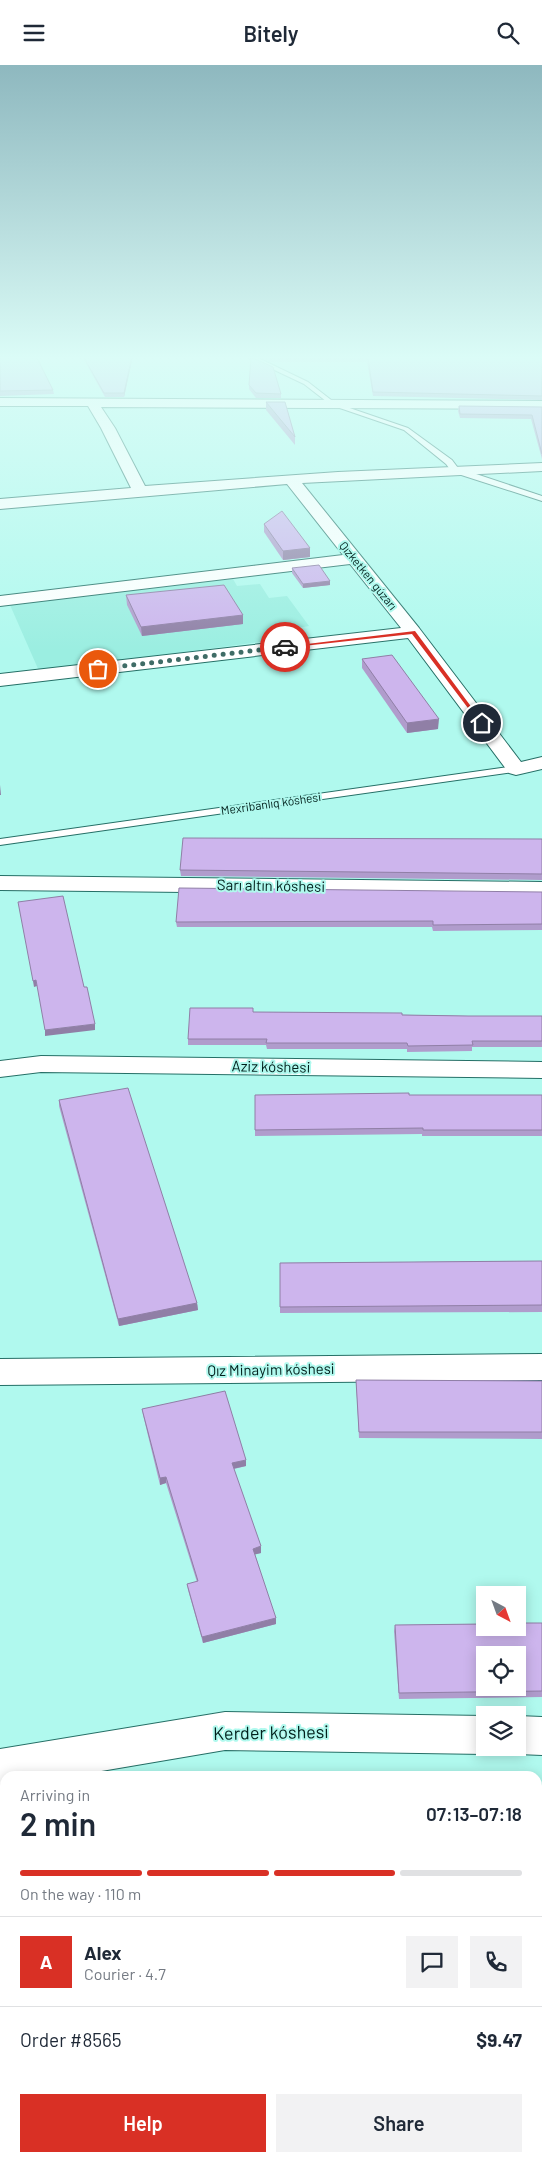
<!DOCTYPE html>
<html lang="en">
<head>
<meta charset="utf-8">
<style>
  :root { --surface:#fff; --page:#f2f2f3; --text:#1f2937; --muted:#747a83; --line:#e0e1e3; --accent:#d93025 }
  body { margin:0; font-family:Barlow,sans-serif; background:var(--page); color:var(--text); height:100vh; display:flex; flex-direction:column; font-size:19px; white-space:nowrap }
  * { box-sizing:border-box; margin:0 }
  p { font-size:16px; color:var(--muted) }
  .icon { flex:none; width:28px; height:28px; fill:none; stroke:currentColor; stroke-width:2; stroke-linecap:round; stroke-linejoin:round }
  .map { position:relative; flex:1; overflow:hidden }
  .side { position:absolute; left:0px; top:1706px; width:542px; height:391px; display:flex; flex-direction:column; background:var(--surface); border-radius:15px 15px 0 0; box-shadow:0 2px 12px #0003 }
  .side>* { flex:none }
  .needle { width:32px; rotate:139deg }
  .controls { position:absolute; left:476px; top:1521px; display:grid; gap:10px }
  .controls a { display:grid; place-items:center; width:50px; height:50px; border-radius:0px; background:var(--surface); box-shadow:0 2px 12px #0003; font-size:25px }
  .pin { position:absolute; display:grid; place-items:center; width:42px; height:42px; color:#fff; margin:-21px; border:2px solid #fff; border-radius:50%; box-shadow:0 1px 5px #0007 }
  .courier { position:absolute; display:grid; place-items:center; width:50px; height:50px; margin:-25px; border:4px solid #d93025; border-radius:50%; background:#fff; color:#222; box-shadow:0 1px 6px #0007 }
  .headline em { font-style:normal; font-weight:600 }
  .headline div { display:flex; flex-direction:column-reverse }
  .headline { display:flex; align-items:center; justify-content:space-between; height:85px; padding:0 20px }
  h1 { font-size:32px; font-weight:600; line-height:38px }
  .bar { display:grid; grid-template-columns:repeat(4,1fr); gap:8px 5px; align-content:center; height:60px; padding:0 20px }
  .bar i { height:6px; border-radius:4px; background:var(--line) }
  .bar .active { background:var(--accent) }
  .bar p { grid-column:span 4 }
  .line { display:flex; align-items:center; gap:12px; padding:0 20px; border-top:1px solid var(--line) }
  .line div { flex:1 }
  .round { display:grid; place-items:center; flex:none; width:52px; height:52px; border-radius:0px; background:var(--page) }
  .cta { display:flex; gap:10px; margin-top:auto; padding:10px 20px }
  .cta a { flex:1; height:58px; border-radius:0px; background:var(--accent); color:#fff; font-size:20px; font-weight:600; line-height:58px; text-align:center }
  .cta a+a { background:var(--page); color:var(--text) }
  header { display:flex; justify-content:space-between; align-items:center; height:65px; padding:0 20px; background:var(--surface); font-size:22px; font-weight:600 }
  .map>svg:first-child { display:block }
  .built { fill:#9beee1 }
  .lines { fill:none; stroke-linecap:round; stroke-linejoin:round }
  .lane-casing { stroke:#256f66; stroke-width:2 }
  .street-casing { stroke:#256f66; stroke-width:2 }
  .lane { fill:#fff; fill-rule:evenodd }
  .street { fill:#fff; fill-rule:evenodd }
  .wall { fill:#b09ccc }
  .shaded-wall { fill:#907fa6 }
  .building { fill:#cdb5ed; stroke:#907fa6; fill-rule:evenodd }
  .route { fill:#d93025 }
  .done { stroke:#3f6c66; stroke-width:5; stroke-dasharray:0 9 }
  .labels { text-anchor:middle; stroke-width:4; stroke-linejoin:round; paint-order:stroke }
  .far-street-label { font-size:12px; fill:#02201c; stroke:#b0f9ee }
  .street-label { font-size:15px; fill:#02201c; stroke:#b0f9ee }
  .near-street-label { font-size:18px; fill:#02201c; stroke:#b0f9ee }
</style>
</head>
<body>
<header><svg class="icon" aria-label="menu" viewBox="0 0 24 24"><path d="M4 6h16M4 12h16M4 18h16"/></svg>Bitely<svg class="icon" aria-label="search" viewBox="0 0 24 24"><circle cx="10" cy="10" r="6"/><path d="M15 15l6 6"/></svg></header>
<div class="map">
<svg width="542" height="2097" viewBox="0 0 542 2097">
  <rect width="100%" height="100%" fill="#b0f9ee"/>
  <polygon class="built" points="233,514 237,521 260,519 269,533 287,531 309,561 291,564 297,572 39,606 10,540"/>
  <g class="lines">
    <g class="lane-casing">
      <g id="lane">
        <polygon points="245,291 254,291 308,317 335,338 408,363 452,395 458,403 542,431 542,436 452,407 446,399 404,365 331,340 304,319"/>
        <polygon points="516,701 521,704 520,706 0,780 0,774"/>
      </g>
    </g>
    <g class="street-casing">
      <g id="street">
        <polygon points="0,333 542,336 542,344 101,342 115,363 145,421 338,407 542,398 542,406 302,418 419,563 521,697 542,692 542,704 516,710 509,708 408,573 0,621 0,609 401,563 350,499 0,541 0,531 343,490 287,419 0,444 0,434 131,423 101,363 88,341 0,341"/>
        <polygon points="0,811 542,817 542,831 0,825"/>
        <polygon points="41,991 542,997 542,1013 41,1007 0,1012 0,996"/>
        <polygon points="542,1289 542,1315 0,1320 0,1294"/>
        <polygon points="225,1647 485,1651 485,1682 500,1682 485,1689 225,1685 72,1711 5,1711 5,1723 0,1724 0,1684"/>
        <polygon points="518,1651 542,1652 542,1690 518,1689 504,1683 518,1682"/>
      </g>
    </g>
    <use href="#lane" class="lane"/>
    <use href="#street" class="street"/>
  </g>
  <g class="wall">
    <polygon points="0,291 53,325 54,329 0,331"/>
    <polygon points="82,291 133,291 124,332 105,332"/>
    <polygon points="258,291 542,291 542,335 373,331 367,297 270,297"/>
    <polygon points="249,320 281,329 281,333 256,333 249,324"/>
    <polygon points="266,337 295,372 295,380 266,345"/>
    <polygon points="459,341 542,342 542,394 531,354 460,353 458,346"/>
    <polygon points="264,459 310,483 310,492 283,495 264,467"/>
    <polygon points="292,503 330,516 330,520 303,523 292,508"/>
    <polygon points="126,530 243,550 243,559 142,571 127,540"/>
    <polygon points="362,594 438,664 407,668 362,603"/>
    <polygon points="542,774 542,815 181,811 180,805"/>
    <polygon points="542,827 542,865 433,866 432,862 177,862 176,857"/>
    <polygon points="253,947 468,951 542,951 542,982 472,982 472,986 407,987 407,984 267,984 266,980 188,980 188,974"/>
    <polygon points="255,1030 542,1030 542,1071 422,1071 422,1069 255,1071"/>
    <polygon points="59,1035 197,1238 198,1245 119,1261 59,1041"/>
    <polygon points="542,1196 542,1247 280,1248 280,1198"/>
    <polygon points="356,1315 542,1316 542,1374 359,1373"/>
    <polygon points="142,1344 246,1401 234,1404 261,1488 255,1489 276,1559 203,1578 188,1525 187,1519 197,1517 166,1418 160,1420 143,1350"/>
    <polygon points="542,1558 542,1632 399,1634 394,1566 395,1560"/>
    <rect x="538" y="1744" width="4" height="88"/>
  </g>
  <g class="shaded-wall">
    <polygon points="132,291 133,291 124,332 124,328"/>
    <polygon points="310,483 310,492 283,495 283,486"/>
    <polygon points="330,516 330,520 303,523 303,519"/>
    <polygon points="243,550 243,559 142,571 141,562"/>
    <polygon points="439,654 438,664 407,668 407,658"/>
    <polygon points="0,720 1,730 0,730"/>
    <polygon points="36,915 37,921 34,922 33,916"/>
    <polygon points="95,959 95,965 45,971 45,965"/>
    <polygon points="197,1238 198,1245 119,1261 118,1254"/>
    <polygon points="246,1395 246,1401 232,1404 232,1398"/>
    <polygon points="166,1412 166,1418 160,1420 160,1413"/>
    <polygon points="261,1481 261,1488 253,1490 253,1484"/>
    <polygon points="276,1553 276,1559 203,1578 202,1572"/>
    <polygon points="2,2037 3,2042 5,2054 5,2061"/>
  </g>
  <g class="building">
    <polygon points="0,291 36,291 53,325 0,326"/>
    <polygon points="83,291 132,291 124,328 104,328"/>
    <polygon points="267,291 542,291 542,331 373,327 368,293 270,293"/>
    <polygon points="251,292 273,302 281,329 256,328 249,320"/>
    <polygon points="266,337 285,337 295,372"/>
    <polygon points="459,341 542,342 542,389 532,350 460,349"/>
    <polygon points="282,446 310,483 283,486 264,459"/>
    <polygon points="319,500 330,516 303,519 292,503"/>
    <polygon points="224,520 243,550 141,562 126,530"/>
    <polygon points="392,590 439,654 407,658 362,594"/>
    <polygon points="183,773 542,774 542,809 180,805"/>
    <polygon points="179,823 542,827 542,859 433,860 433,856 176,857"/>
    <polygon points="63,831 84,922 87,922 95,959 45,965 36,915 33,916 18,837"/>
    <polygon points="190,943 253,943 253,947 402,948 402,950 468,951 542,951 542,976 472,976 473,980 408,981 407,978 266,978 267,974 188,974"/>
    <polygon points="128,1023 197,1238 118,1254 59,1035"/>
    <polygon points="409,1028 409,1030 542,1030 542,1065 423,1065 423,1063 255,1065 255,1030"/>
    <polygon points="542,1196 542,1240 280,1242 280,1198"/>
    <polygon points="356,1315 542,1316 542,1367 359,1367"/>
    <polygon points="225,1326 246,1395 232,1398 261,1481 253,1484 276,1553 202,1572 187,1519 198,1516 166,1412 160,1413 142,1344"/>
    <path d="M518,1558H542V1626L399,1628L395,1560L485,1559V1562H518ZM485,1590H518V1622H485Z"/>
    <rect x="538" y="1744" width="4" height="83"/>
    <polygon points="2,2037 5,2061 5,2092 9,2092 10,2097 0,2097 0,2038"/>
    <polygon points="376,2092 424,2092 426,2097 363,2097"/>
  </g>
  <linearGradient id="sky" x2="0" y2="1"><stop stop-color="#8eb8bf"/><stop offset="0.5" stop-color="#dbfcf7"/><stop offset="1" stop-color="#dbfcf7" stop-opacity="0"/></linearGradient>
  <rect width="542" height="585" fill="url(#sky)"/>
  <polygon class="route" points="415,566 484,659 480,659 412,569 285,583 282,582"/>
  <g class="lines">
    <polyline class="done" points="98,604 285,582"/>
  </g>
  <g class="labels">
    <g class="far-street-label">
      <text transform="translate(368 511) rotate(51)" y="4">Qızketken gúzarı</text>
      <text transform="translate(271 739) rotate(-8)" y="4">Mexribanlıq kóshesi</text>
    </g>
    <g class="street-label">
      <text transform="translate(271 821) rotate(1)" y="5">Sarı altın kóshesi</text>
      <text transform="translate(271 1002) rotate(1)" y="5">Aziz kóshesi</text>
      <text transform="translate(271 1305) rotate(-1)" y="5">Qız Minayim kóshesi</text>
    </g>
    <g class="near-street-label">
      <text transform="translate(271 1668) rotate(-1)" y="6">Kerder kóshesi</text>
    </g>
  </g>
</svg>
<div class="controls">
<a><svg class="needle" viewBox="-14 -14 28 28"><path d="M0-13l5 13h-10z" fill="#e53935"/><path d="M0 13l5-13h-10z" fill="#747a83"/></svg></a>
<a><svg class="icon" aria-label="locate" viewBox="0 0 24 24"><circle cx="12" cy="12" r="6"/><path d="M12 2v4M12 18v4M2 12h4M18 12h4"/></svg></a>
<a><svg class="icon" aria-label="layers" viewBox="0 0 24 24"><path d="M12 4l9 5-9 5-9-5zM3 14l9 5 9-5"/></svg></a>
</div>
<div class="pin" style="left:98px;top:604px;background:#ea580c"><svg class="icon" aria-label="bag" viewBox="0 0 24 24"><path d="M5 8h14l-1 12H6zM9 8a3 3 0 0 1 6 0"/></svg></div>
<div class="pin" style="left:482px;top:658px;background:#1f2937"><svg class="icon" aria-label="home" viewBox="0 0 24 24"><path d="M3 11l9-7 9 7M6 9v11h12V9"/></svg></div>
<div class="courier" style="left:285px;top:582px"><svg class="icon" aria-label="car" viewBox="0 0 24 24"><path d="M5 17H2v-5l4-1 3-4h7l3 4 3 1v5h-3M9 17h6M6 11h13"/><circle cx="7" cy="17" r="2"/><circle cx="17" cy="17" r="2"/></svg></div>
<section class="side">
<div class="headline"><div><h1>2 min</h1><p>Arriving in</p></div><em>07:13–07:18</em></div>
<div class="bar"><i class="active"></i><i class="active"></i><i class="active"></i><i></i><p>On the way · 110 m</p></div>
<div class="line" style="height:90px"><b class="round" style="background:var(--accent);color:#fff">A</b><div><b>Alex</b><p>Courier · 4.7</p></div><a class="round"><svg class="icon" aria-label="chat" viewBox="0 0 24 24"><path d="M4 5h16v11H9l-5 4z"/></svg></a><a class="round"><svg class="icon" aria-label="phone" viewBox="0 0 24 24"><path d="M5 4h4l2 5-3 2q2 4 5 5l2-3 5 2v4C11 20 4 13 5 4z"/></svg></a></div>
<div class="line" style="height:65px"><div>Order #8565</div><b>$9.47</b></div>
<div class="cta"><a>Help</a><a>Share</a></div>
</section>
</div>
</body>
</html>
